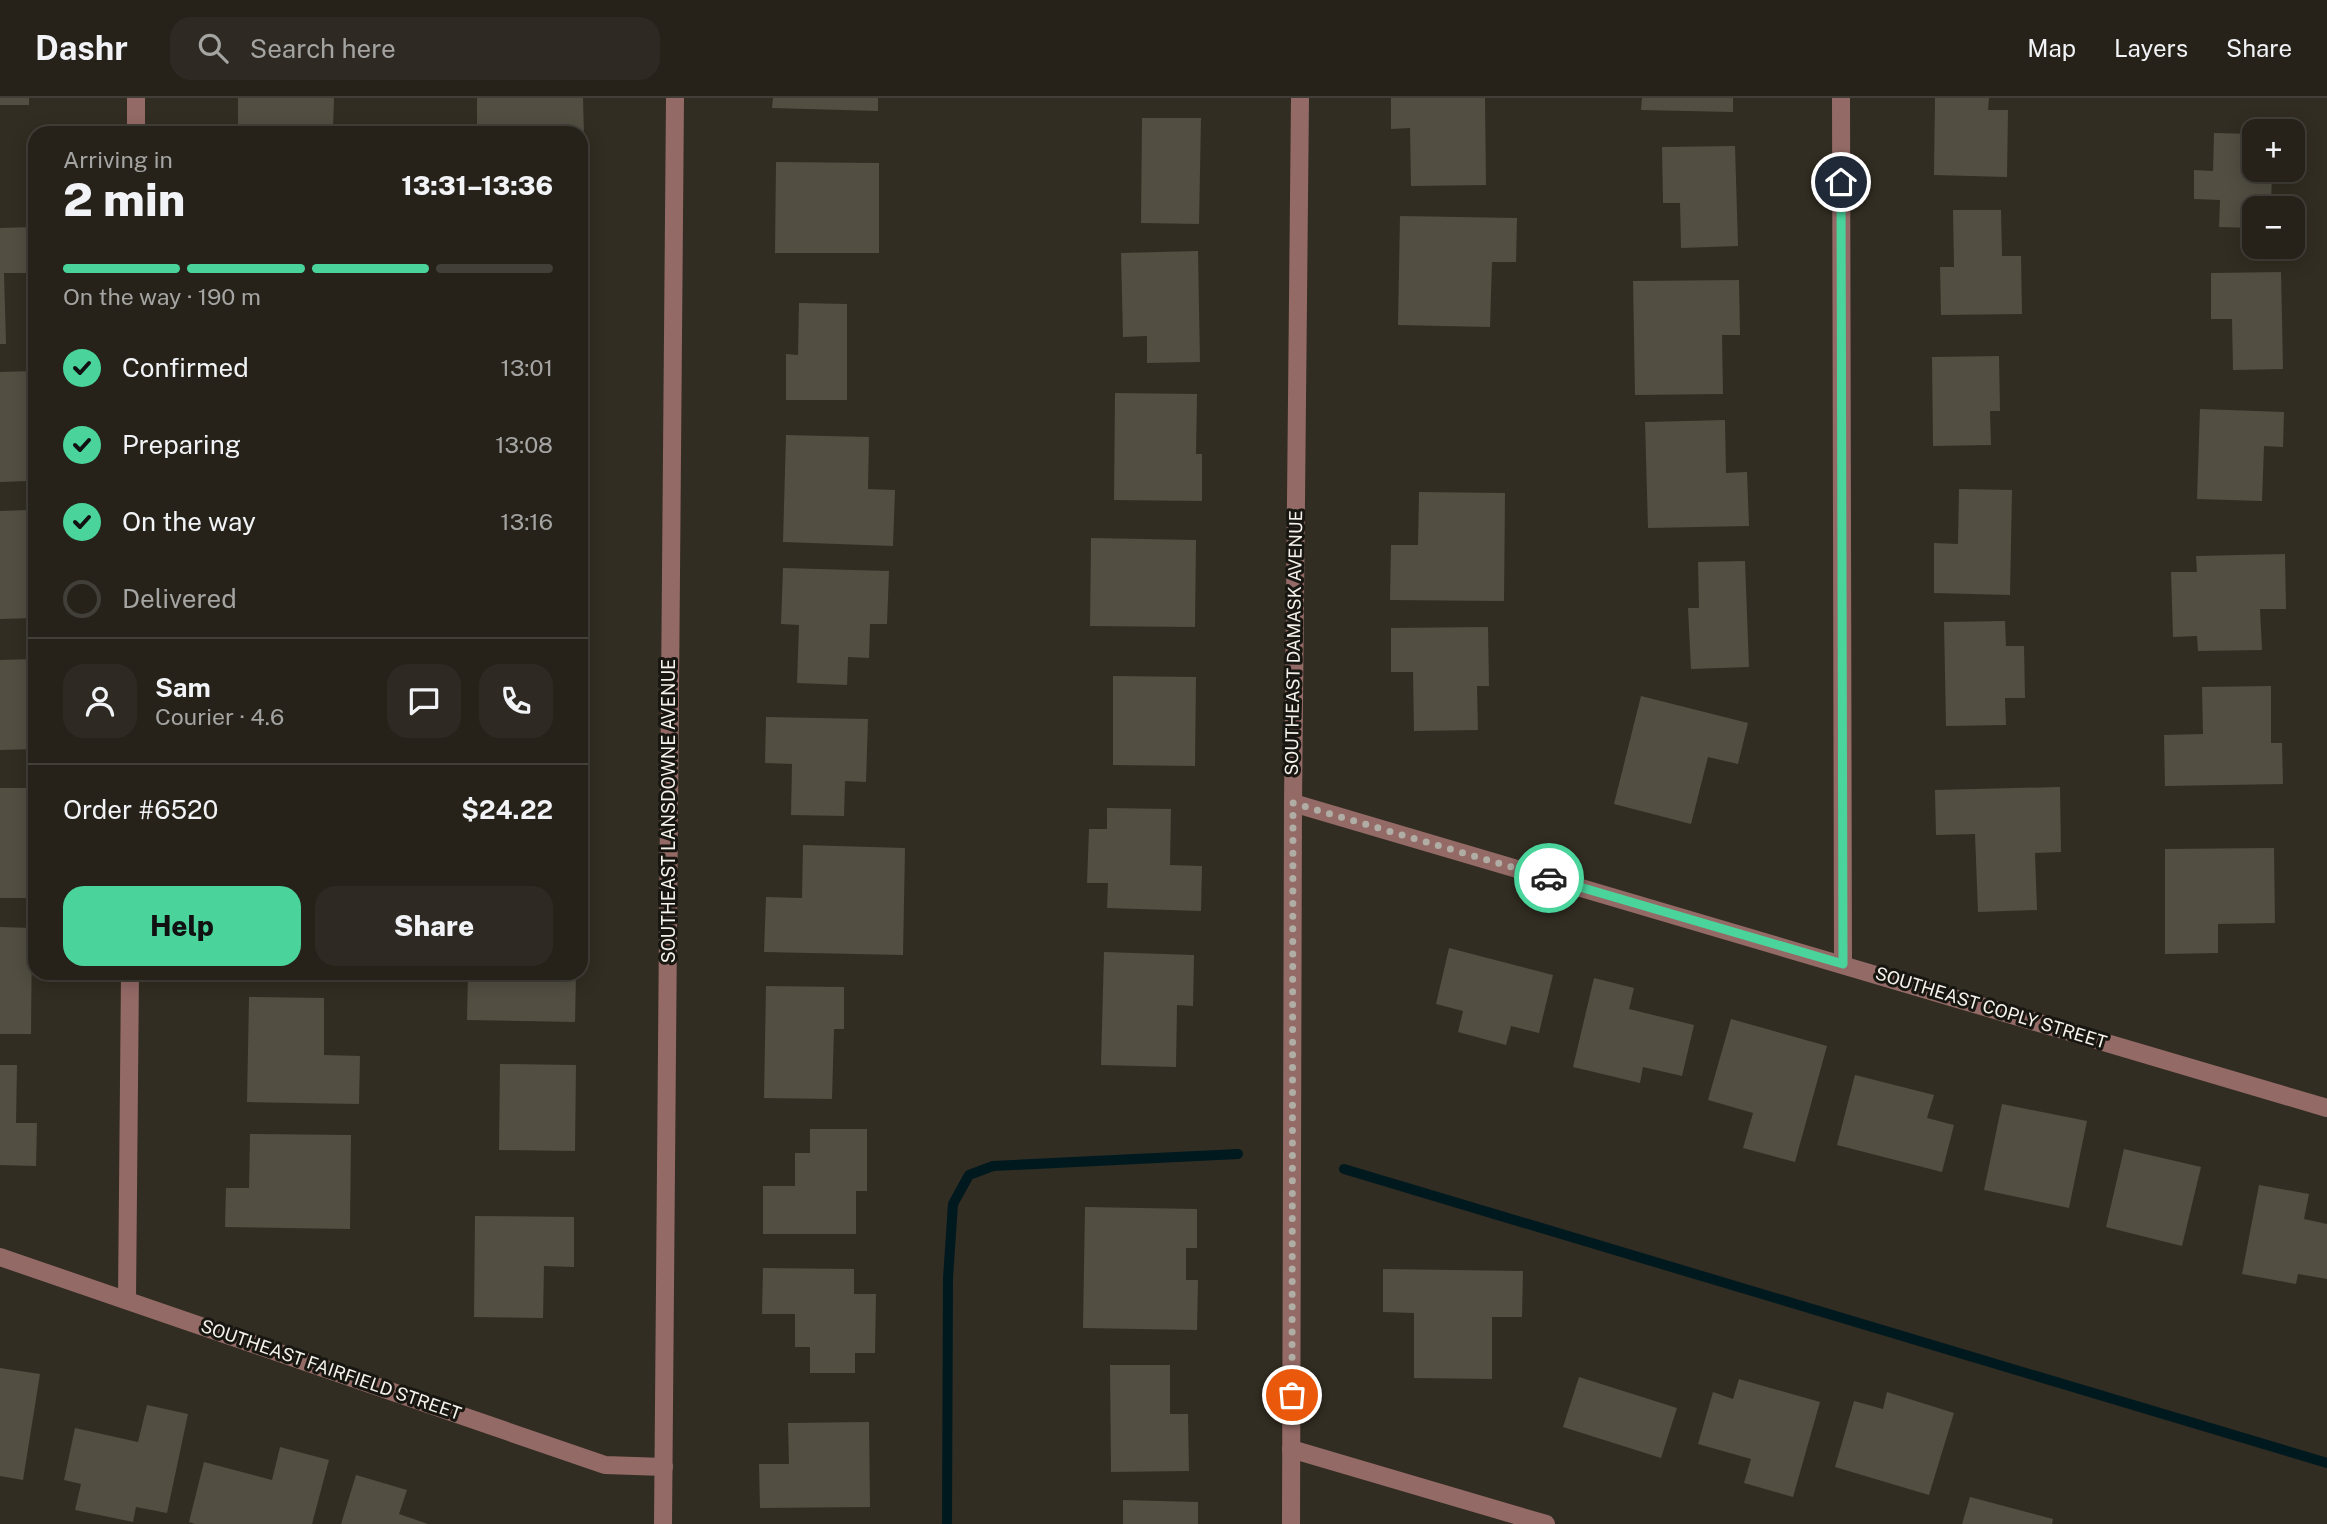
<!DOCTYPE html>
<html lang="en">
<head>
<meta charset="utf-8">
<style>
  :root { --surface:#26221a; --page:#2e2a23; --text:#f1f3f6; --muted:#a4a4a2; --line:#423f39; --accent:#4ad49c }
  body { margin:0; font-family:"Public Sans",sans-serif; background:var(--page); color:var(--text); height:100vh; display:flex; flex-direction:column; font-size:26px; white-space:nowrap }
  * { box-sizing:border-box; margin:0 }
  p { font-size:23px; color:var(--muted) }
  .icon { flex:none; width:38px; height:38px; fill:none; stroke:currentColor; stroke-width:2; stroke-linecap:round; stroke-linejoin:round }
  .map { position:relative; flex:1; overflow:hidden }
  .details { position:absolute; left:28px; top:28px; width:560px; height:854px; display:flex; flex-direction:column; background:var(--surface); border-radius:21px; box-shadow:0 4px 18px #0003,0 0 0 2px var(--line) }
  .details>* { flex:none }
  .controls { position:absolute; left:2242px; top:21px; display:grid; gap:14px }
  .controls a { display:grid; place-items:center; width:63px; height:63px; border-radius:14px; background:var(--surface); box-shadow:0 4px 18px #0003,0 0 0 2px var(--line); font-size:35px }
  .pin { position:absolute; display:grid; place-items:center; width:60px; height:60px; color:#fff; margin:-30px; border:4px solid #fff; border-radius:50%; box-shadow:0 2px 7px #0007 }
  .courier { position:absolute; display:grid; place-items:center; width:70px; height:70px; margin:-35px; border:5px solid #4ad49c; border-radius:50%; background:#fff; color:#222; box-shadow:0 2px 9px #0007 }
  .head em { font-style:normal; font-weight:800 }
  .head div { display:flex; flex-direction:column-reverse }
  .head { display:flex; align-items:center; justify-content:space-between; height:119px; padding:0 35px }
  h1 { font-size:46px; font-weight:800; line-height:52px }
  .bar { display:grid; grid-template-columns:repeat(4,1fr); gap:10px 7px; align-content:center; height:84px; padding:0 35px }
  .bar i { height:9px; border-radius:5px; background:var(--line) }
  .bar .active { background:var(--accent) }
  .bar p { grid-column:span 4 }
  .line { display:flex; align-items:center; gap:18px; padding:0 35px; border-top:2px solid var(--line) }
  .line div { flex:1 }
  .round { display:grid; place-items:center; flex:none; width:74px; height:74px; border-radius:21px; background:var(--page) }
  ol { padding:0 35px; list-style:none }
  li { display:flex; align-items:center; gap:21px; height:77px }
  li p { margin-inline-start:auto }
  li .icon { padding:7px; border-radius:50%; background:var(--accent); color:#111; stroke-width:4 }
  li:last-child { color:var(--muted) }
  li i { width:38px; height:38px; border:4px solid var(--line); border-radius:50% }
  .primary-button { display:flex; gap:14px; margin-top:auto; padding:14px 35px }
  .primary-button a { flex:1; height:80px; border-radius:21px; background:var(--accent); color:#111; font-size:28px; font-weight:800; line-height:80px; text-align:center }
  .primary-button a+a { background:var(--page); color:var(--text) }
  header { display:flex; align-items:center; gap:42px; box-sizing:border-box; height:98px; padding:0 35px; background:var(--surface); border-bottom:2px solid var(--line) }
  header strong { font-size:33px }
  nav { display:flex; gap:38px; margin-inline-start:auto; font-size:24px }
  .search { width:490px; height:63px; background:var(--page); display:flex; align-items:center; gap:18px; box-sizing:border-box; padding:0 24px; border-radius:21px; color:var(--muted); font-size:26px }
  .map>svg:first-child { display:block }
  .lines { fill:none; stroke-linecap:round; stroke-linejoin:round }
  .stream { stroke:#00191f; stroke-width:10 }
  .building { fill:#524e42 }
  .minor { stroke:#946a66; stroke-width:18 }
  .done { stroke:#b0ada5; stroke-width:7; stroke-dasharray:0 12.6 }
  .route { stroke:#4ad49c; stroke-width:9 }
  .labels { text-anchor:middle; stroke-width:6; stroke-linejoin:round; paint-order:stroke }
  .street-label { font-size:18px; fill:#f4f2eb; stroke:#181611 }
</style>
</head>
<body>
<header>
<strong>Dashr</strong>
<div class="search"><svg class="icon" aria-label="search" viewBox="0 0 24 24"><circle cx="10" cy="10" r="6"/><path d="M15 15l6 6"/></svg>Search here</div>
<nav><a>Map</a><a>Layers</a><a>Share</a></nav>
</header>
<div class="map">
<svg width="2327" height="1426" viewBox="0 0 2327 1426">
  <rect width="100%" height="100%" fill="#322d22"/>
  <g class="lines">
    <g class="stream">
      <polyline points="1344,1071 2327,1365"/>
      <polyline points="947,1426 948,1180 953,1106 969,1077 993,1068 1238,1056"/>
    </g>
  </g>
  <g class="building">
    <rect x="0" y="0" width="29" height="7"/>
    <polygon points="238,0 334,0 333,31 238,30"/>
    <polygon points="477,0 583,0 584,39 581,39 581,35 477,35"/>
    <polygon points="773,0 878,0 878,13 772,10"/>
    <polygon points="1391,0 1485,0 1486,87 1411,88 1410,30 1391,31"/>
    <polygon points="1642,0 1733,0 1733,14 1641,12"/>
    <polygon points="1935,0 1989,0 1988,12 2008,12 2007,79 1934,77"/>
    <polygon points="1142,20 1201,20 1199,126 1141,125"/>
    <polygon points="2214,35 2254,36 2254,72 2272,72 2271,110 2254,110 2254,130 2219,129 2220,102 2194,101 2194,72 2213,73"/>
    <polygon points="1735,48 1738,148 1681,150 1680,105 1663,105 1662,49"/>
    <polygon points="776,64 879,65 879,155 775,155"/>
    <polygon points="1953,112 2001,112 2002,158 2021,158 2022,216 1941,217 1940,169 1954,169"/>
    <polygon points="1400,118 1517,120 1516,164 1492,164 1490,229 1398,227"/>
    <polygon points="35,129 35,175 4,175 6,246 0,246 0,130"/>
    <polygon points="1198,153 1200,264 1147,265 1147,238 1123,239 1121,155"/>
    <polygon points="2281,174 2283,271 2233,272 2232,221 2211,221 2211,175"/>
    <polygon points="1739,182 1740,237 1722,237 1723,296 1635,297 1633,183"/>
    <polygon points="799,205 847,206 847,302 786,302 786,256 798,257"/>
    <polygon points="1999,258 2000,313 1990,313 1991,347 1933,348 1932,259"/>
    <polygon points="35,273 35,315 27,315 28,383 0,384 0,274"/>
    <polygon points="1115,295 1197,296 1196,356 1202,356 1202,403 1114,402"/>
    <polygon points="2200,311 2284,314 2283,349 2264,348 2262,403 2197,401"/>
    <polygon points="1725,322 1726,375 1747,374 1749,428 1648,430 1645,324"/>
    <polygon points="786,337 869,339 868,391 895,392 893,448 783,444"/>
    <polygon points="1959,391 2012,392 2010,497 1934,495 1934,445 1958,446"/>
    <polygon points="1419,394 1505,395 1504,503 1390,502 1391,447 1418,447"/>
    <polygon points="29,412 34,520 0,521 0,413"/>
    <polygon points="1091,440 1196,442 1195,529 1090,528"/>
    <polygon points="2285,456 2286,511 2260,511 2262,552 2198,553 2197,538 2173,539 2171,474 2197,474 2196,458"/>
    <polygon points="1745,463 1749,569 1691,571 1688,510 1699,510 1698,464"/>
    <polygon points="783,470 889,473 887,526 870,526 869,560 848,559 847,587 797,585 799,527 781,526"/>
    <polygon points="2005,523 2006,548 2024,548 2025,600 2005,600 2006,627 1946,628 1944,524"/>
    <polygon points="1488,529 1489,588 1477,588 1478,632 1414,633 1413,574 1391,574 1391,530"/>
    <polygon points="35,561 35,651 0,652 0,562"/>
    <polygon points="1113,578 1196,579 1195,668 1113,667"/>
    <polygon points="2271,588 2271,645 2282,645 2283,686 2165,688 2164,637 2203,636 2202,589"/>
    <polygon points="1641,598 1748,625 1738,666 1708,659 1691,726 1614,706"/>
    <polygon points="766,619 868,621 866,684 845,683 844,718 791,717 792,666 765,665"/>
    <polygon points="2060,689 2061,754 2035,755 2037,812 1978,814 1975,736 1936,737 1935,692"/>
    <polygon points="0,690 30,690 31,800 0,800"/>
    <polygon points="1107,710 1171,711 1170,767 1202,768 1201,813 1107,810 1108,785 1087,785 1089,731 1107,731"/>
    <polygon points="803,747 905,750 903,857 764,854 766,799 802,800"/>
    <polygon points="2274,750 2275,825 2218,826 2218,855 2165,856 2165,751"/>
    <polygon points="0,829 32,830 31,936 0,936"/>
    <polygon points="1449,850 1553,877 1539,935 1511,928 1506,947 1458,934 1463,913 1436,906"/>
    <polygon points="1104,854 1194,857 1193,908 1177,907 1176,969 1101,967"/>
    <polygon points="468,875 576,875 575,924 467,922"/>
    <polygon points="1594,880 1634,890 1629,911 1694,927 1682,978 1643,969 1640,985 1573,969"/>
    <polygon points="766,888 844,889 844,931 834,931 832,1001 764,1000"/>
    <polygon points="249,899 324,900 324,957 360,958 359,1006 247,1004"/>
    <polygon points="1731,921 1827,948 1795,1064 1743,1050 1753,1015 1708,1002"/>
    <polygon points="500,966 576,967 575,1053 499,1052"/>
    <polygon points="0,967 17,967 16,1025 37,1025 36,1068 0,1067"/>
    <polygon points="1855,977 1934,997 1927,1020 1954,1027 1942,1074 1837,1047"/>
    <polygon points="2002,1006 2087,1023 2069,1110 1984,1092"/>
    <polygon points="810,1031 867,1031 867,1093 856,1093 856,1136 763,1136 763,1088 795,1088 795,1055 810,1055"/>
    <polygon points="250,1036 351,1037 350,1131 225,1129 226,1090 249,1090"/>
    <polygon points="2124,1051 2201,1069 2182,1148 2106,1129"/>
    <polygon points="2259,1087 2309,1096 2304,1121 2327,1126 2327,1181 2298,1176 2296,1186 2242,1176"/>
    <polygon points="1085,1109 1197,1111 1197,1150 1186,1150 1186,1182 1198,1182 1197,1232 1083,1230"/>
    <polygon points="475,1118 574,1119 574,1169 544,1168 543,1220 474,1219"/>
    <polygon points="763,1170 854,1171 854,1196 876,1196 875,1255 855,1255 855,1275 810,1275 810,1249 795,1249 795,1216 762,1216"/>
    <polygon points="1383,1171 1523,1173 1522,1219 1492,1219 1492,1281 1414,1280 1414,1215 1383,1214"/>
    <polygon points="1110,1267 1170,1267 1170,1316 1188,1316 1189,1373 1111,1374"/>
    <polygon points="0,1270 40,1276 23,1382 0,1378"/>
    <polygon points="1579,1279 1677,1310 1661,1360 1563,1329"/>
    <polygon points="1739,1281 1820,1304 1793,1399 1744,1385 1751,1361 1698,1346 1713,1294 1733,1301"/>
    <polygon points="1887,1294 1954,1315 1929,1397 1835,1369 1854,1303 1883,1311"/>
    <polygon points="147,1307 188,1316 167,1415 136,1409 133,1424 75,1412 81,1386 64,1382 75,1330 138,1344"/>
    <polygon points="869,1324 870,1409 760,1410 759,1366 789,1366 788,1325"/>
    <polygon points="280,1349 329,1362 312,1426 195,1426 189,1424 204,1364 272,1382"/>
    <polygon points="356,1377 407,1392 399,1416 428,1426 341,1426"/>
    <polygon points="1970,1399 2053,1421 2052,1426 1962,1426"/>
    <polygon points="1123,1402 1198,1404 1198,1426 1123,1426"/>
  </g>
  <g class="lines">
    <g class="minor">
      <polyline points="1841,0 1843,866"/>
      <polyline points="136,35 136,0"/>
      <polyline points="1293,705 2327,1010"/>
      <polyline points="0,1159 605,1367 664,1369"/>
      <polyline points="127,1201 130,875"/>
      <polyline points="1291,1351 1546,1426"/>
      <polyline points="663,1426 675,0"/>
      <polyline points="1291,1426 1293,705 1300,0"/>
    </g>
  </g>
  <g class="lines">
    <polyline class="done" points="1292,1297 1293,705 1549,780"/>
    <polyline class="route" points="1549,780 1843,866 1841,84"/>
  </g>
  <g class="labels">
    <g class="street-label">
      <text transform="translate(1294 545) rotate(-89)" y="6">SOUTHEAST DAMASK AVENUE</text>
      <text transform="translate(669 713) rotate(-90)" y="6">SOUTHEAST LANSDOWNE AVENUE</text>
      <text transform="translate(1991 910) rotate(17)" y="6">SOUTHEAST COPLY STREET</text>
      <text transform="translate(331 1272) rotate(19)" y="6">SOUTHEAST FAIRFIELD STREET</text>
    </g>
  </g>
</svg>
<div class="controls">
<a>+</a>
<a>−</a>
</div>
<div class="pin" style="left:1292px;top:1297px;background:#ea580c"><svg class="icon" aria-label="bag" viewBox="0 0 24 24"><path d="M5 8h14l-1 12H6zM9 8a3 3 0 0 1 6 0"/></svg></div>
<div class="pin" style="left:1841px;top:84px;background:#1f2937"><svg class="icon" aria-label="home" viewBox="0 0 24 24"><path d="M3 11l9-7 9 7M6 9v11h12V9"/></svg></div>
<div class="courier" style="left:1549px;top:780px"><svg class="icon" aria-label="car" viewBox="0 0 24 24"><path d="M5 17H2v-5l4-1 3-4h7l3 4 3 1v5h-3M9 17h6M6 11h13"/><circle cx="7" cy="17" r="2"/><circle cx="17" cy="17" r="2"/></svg></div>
<section class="details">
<div class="head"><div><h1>2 min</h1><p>Arriving in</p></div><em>13:31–13:36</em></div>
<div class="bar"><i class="active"></i><i class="active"></i><i class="active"></i><i></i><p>On the way · 190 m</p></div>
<ol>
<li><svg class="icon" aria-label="check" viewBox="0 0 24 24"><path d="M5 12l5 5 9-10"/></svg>Confirmed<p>13:01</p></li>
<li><svg class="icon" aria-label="check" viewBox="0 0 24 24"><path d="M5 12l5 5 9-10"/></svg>Preparing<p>13:08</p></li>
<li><svg class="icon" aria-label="check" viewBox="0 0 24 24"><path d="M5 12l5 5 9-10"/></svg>On the way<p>13:16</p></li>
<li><i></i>Delivered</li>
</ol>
<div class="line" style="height:126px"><a class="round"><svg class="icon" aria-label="person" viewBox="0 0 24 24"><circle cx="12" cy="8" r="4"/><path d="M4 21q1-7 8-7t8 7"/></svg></a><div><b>Sam</b><p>Courier · 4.6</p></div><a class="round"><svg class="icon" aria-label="chat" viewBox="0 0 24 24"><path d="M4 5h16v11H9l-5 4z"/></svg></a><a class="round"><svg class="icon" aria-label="phone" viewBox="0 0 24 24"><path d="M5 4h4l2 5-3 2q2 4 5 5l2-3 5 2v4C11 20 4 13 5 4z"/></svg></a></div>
<div class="line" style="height:91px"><div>Order #6520</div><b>$24.22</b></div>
<div class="primary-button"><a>Help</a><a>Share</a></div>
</section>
</div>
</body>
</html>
